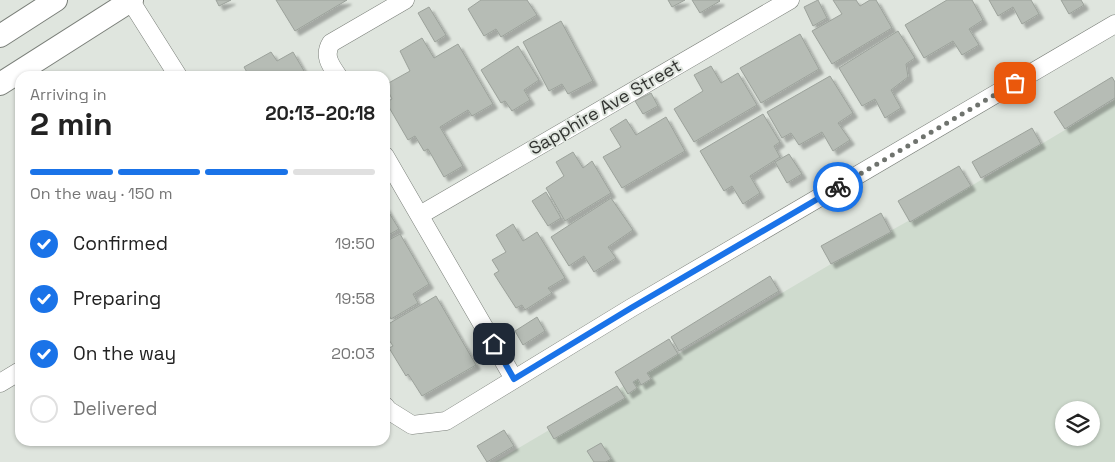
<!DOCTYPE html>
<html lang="en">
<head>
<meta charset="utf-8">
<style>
  :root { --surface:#fff; --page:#f6f6f6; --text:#222; --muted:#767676; --line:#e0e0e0; --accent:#1a73e8 }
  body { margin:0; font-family:"Space Grotesk",sans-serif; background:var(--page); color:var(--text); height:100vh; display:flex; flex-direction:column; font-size:19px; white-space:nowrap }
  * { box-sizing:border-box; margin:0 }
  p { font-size:16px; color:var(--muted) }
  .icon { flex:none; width:28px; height:28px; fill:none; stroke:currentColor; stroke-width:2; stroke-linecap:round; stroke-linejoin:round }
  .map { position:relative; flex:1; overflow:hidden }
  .drawer { position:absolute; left:15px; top:71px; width:375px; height:375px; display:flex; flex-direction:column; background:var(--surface); border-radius:15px; box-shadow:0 1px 4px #0004 }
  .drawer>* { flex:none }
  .fabs { position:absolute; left:1055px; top:401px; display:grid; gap:10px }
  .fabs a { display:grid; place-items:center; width:45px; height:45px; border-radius:50%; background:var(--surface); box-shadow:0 1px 4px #0004; font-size:25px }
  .pin { position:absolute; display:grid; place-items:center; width:42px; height:42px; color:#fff; margin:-21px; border-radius:10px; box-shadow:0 2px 8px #0006 }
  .courier { position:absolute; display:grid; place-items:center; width:50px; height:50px; margin:-25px; border:4px solid #1a73e8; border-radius:50%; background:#fff; color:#222; box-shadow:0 1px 6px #0007 }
  .headline em { font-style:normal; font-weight:600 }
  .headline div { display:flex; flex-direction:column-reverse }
  .headline { display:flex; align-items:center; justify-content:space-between; height:85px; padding:0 15px }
  h1 { font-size:32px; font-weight:600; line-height:38px }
  .bar { display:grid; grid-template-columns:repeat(4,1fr); gap:8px 5px; align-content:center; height:60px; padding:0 15px }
  .bar i { height:6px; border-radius:4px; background:var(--line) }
  .bar .current { background:var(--accent) }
  .bar p { grid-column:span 4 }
  ol { padding:0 15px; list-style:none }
  li { display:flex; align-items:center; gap:15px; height:55px }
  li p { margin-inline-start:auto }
  li .icon { padding:5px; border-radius:50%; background:var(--accent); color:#fff; stroke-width:4 }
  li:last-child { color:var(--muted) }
  li i { width:28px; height:28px; border:2px solid var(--line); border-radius:50% }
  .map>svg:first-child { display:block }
  .built { fill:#cfdbce; fill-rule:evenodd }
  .building { fill:#b6bcb5; stroke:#9ca29b; filter:url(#shadow) }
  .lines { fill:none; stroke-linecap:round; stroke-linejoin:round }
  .minor-casing { stroke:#7a7f79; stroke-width:19 }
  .major-casing { stroke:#7a7f79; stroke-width:24 }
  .minor { stroke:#fff; stroke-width:18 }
  .major { stroke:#fff; stroke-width:22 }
  .done { stroke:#6f736e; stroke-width:5; stroke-dasharray:0 9 }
  .route { stroke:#1a73e8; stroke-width:6 }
  .labels { text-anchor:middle; stroke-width:4; stroke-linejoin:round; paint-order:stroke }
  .street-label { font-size:18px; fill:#333532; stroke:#dfe5de }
</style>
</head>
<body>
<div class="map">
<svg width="1115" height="462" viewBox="0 0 1115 462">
  <defs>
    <filter id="shadow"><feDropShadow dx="4.5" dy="4.5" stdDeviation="1" flood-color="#0004"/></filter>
  </defs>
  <rect width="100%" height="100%" fill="#dfe5de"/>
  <path class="built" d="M1115,100V462H495L831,264L971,186ZM1064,410H1091V438H1064Z"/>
  <g class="building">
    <polygon points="216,0 231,0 219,6"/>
    <polygon points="276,0 347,0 295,31"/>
    <polygon points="481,0 527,0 537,15 501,37 496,29 484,36 468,9"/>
    <polygon points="668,0 685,0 672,7"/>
    <polygon points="692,0 719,0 720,1 700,13"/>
    <polygon points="818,0 827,18 813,26 804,7"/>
    <polygon points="833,0 856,0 860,6 870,0 876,0 892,28 832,64 812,31 842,14"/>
    <polygon points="947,0 972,0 983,20 969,29 979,45 962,55 953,41 924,58 905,25"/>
    <polygon points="989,0 1031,0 1039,14 1022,24 1013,7 998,16"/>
    <polygon points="1061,0 1081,0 1084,5 1069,14"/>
    <polygon points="429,7 446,35 435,42 418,13"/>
    <polygon points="561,21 593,81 568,94 562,84 549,91 523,42"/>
    <polygon points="898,31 915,58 906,64 908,77 891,90 901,108 885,118 875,99 862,106 839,68"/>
    <polygon points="800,34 819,69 761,103 740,68"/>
    <polygon points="422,38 434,58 458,44 493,104 472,116 468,110 440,127 463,166 444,177 428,149 424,151 415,136 408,140 386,102 392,99 385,85 410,71 400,51"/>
    <polygon points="518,46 539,80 524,90 530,100 512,111 505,101 501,103 481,70"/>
    <polygon points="271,52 277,61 293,52 307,76 249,76 244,67"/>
    <polygon points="711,66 721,83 738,73 757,105 694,142 674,109 703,91 694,75"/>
    <polygon points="830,76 853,113 838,123 850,140 833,151 822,132 799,145 791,133 782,138 767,112"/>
    <polygon points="1112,77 1115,82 1115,98 1065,129 1054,112"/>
    <polygon points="651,93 658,106 643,114 635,101"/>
    <polygon points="763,114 780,142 774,146 780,157 750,176 760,193 743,204 732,186 724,191 700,151"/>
    <polygon points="666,117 685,151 622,188 603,157 621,147 610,129 626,119 636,135"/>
    <polygon points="1032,128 1041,144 981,178 972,162"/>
    <polygon points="573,152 583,168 592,161 611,193 565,221 546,188 564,176 556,162"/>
    <polygon points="789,154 802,174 787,183 775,162"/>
    <polygon points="959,166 971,186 910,222 898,201"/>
    <polygon points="546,192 561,218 548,226 532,201"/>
    <polygon points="611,198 633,230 608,247 616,258 594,272 584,256 569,266 551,237"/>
    <polygon points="385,206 399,229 385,237"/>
    <polygon points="881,213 891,232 831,264 821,246"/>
    <polygon points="513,224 523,241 537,232 565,278 548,288 552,293 525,310 522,305 516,308 494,274 499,271 492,260 506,252 496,235"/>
    <polygon points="400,234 429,284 413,294 418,303 391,319 385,308 385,242"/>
    <polygon points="770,276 779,291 679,351 671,337"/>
    <polygon points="436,296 476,365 422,396 408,374 406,376 389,348 393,346 385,334 385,326"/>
    <polygon points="537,317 545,331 523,345 515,331"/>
    <polygon points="669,339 678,354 647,373 651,379 641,385 638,379 633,382 637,388 628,394 615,372"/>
    <polygon points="617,386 625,398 554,439 547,427"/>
    <polygon points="504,430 514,446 487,462 477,446"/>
    <polygon points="601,443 611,459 606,462 594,462 587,451"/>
  </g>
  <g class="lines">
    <g class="minor-casing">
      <g id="minor">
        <polyline points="130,0 178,76"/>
        <path d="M338,76C331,66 323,56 331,43L405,0"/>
        <polyline points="385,156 514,379"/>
        <polyline points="420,215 790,0"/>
        <polyline points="0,383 20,371"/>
        <polyline points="385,406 388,410 412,425 446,421 631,308 1115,24"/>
      </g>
    </g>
    <g class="major-casing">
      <g id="major">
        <polyline points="0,36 56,0"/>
        <polyline points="0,84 132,0"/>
      </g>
    </g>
    <use href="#minor" class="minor"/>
    <use href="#major" class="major"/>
  </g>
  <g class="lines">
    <polyline class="done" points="838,187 1015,83"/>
    <polyline class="route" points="494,344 514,379 631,308 838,187"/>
  </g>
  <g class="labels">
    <g class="street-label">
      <text transform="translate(605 107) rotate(-30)" y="6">Sapphire Ave Street</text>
    </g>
  </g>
</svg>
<div class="fabs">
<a><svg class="icon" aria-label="layers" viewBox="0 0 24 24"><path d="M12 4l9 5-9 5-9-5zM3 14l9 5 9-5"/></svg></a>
</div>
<div class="pin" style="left:1015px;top:83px;background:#ea580c"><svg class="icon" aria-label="bag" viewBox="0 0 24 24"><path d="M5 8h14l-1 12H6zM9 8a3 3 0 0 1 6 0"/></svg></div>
<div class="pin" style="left:494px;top:344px;background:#1f2937"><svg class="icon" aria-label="home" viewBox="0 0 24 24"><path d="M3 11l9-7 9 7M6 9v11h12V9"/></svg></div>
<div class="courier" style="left:838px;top:187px"><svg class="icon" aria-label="bike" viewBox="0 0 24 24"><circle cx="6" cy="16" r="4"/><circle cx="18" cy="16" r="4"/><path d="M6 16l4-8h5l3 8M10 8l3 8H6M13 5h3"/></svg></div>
<section class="drawer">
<div class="headline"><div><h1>2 min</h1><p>Arriving in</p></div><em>20:13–20:18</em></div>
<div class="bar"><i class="current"></i><i class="current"></i><i class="current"></i><i></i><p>On the way · 150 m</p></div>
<ol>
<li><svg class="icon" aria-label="check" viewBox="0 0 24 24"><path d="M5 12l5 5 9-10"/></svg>Confirmed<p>19:50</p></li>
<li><svg class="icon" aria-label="check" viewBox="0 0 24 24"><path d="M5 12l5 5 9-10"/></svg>Preparing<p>19:58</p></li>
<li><svg class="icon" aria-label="check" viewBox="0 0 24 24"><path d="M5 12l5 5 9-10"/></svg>On the way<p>20:03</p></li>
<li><i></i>Delivered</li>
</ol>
</section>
</div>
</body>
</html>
